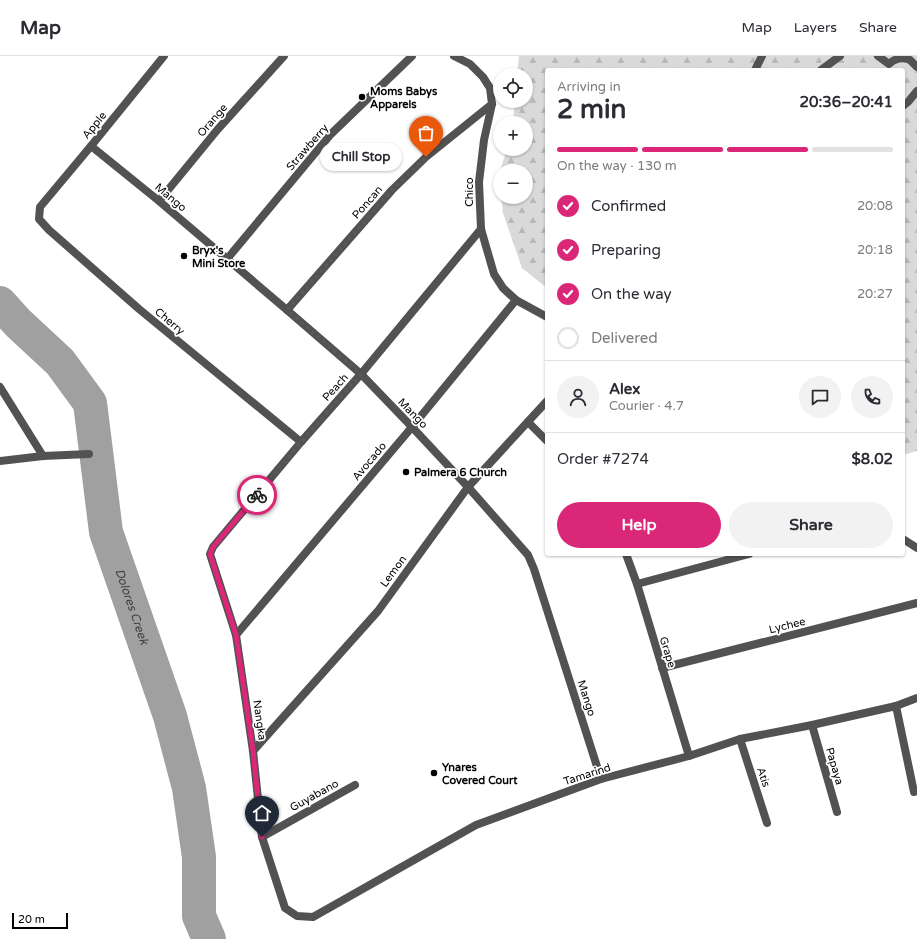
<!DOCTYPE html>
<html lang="en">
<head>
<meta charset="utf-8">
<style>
  :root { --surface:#fff; --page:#f2f2f3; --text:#2b2b33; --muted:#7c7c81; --line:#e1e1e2; --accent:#db2777 }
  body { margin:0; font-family:"Varela Round",sans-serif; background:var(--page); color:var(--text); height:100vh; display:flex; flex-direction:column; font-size:15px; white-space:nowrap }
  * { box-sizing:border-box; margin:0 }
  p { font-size:13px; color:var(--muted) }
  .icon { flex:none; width:22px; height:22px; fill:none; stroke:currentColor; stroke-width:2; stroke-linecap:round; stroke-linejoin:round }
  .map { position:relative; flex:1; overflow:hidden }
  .side { position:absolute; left:545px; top:12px; width:360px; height:488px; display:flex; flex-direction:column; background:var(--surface); border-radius:4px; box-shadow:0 1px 3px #0004 }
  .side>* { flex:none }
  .tools { position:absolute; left:493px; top:12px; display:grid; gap:8px }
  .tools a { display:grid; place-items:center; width:40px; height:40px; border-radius:50%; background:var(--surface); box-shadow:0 1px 3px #0004; font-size:20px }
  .scale { position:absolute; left:12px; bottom:10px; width:56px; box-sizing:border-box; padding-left:4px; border:2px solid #000; border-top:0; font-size:11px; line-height:14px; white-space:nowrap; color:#000; -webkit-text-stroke:3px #fff; paint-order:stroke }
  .pin { position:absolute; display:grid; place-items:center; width:34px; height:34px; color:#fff; margin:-41px -17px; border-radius:50% 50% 50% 0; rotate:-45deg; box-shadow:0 0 4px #0007 }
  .pin .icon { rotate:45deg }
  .courier { position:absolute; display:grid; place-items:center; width:40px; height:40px; margin:-20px; border:3px solid #db2777; border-radius:50%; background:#fff; color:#222; box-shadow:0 1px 5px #0007 }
  .bubble { position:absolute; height:28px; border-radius:14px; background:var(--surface); box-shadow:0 1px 3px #0004; font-size:13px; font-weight:800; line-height:28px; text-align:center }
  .head em { font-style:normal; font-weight:800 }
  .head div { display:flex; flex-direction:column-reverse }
  .head { display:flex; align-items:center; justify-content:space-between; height:68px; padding:0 12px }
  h1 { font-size:26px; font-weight:800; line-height:30px }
  .bar { display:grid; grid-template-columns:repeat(4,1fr); gap:6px 4px; align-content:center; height:48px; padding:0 12px }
  .bar i { height:5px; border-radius:3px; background:var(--line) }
  .bar .current { background:var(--accent) }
  .bar p { grid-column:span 4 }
  .line { display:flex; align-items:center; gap:10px; padding:0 12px; border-top:1px solid var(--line) }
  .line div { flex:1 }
  .round { display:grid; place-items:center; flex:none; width:42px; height:42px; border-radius:21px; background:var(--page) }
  ol { padding:0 12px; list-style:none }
  li { display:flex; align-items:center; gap:12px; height:44px }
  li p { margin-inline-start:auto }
  li .icon { padding:4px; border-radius:50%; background:var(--accent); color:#fff; stroke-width:4 }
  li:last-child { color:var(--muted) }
  li i { width:22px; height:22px; border:2px solid var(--line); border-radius:50% }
  .cta { display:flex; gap:8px; margin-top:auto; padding:8px 12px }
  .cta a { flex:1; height:46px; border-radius:24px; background:var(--accent); color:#fff; font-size:16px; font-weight:800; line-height:46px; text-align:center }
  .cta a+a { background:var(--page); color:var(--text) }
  header { display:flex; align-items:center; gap:24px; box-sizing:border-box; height:56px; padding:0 20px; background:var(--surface); border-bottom:1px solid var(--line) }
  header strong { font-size:19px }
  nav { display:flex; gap:22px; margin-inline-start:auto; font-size:14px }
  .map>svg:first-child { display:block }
  .forest { fill:url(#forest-firs) }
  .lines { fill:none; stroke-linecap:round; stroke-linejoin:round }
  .river { stroke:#a0a0a0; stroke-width:34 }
  .service { stroke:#525252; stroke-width:8 }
  .minor { stroke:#525252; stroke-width:8 }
  .done { stroke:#595959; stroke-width:4; stroke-dasharray:0 7.2 }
  .route { stroke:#db2777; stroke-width:5 }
  .poi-dot { fill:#000; stroke:#fff; stroke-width:1.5 }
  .labels { text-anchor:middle; stroke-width:3.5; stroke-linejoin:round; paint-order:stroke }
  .poi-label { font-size:11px; font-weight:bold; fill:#000; stroke:#fff; text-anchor:start }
  .street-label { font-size:11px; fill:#000; stroke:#fff }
  .water-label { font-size:12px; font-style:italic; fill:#414141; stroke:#fff }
</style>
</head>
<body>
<header>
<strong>Map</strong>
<nav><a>Map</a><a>Layers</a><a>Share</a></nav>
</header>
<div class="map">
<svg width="917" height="883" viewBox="0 0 917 883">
  <defs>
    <pattern id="forest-firs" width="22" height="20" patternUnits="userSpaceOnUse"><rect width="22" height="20" fill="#d9d9d9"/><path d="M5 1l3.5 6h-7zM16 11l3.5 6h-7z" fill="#b8b8b8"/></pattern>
  </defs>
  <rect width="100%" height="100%" fill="#fff"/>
  <polygon class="forest" points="519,0 917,0 917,395 903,399 903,14 547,14 547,232 522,212 503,157 501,141 526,141 526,115 500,115 507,93 526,93 526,67 513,67 515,45 526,45 526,19 517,19"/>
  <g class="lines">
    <path class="river" id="s1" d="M0,247L18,267L60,306L90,347L106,476L170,660L189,732L199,801V860L209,883"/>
    <g class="service">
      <path d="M878,0L889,8C894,3 903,0 910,4C912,6 915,9 917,11"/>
      <polyline points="755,14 762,0"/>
      <polyline points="821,14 840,0"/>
      <polyline points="903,50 908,46 917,35"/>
    </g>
    <g class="minor">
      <polyline points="164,0 91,90 40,151 39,163 49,174 139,253 301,386"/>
      <polyline points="454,0 470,8 483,21 490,32 492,48 484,84 479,126 481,173 494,218 503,232 516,244 547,261"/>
      <polyline points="91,90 159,145 287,254 361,318 412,371 468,431 528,499 534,513 601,723"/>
      <polyline points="159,145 218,73 284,0"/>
      <polyline points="481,173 361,318 301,386 213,491 210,498 236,579 253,695 262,781 285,852 297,860 313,861 476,769 601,723 689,700 740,683 812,669 896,650 917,642"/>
      <polyline points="227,203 331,78 412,0"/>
      <polyline points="287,254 392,134 426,101 492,48"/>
      <polyline points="0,331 43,400"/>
      <polyline points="528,366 547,385"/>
      <polyline points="0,405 43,400 89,398"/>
      <polyline points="903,483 917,492"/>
      <polyline points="626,498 637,528 689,700"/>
      <polyline points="637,528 749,498"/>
      <polyline points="236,579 412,371 516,244"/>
      <polyline points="662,612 917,547"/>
      <polyline points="896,650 914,736"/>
      <polyline points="812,669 837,756"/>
      <polyline points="740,683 767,767"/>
      <polyline points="253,695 378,555 468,431 547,345"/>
      <polyline points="262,781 355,729"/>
    </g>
  </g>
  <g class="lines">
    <polyline class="done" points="257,439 301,386 361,318 287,254 392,134 426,101"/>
    <polyline class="route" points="257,439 213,491 210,498 236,579 253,695 262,781"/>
  </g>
  <g class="poi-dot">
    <circle cx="362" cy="41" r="4"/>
    <circle cx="184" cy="200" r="4"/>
    <circle cx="406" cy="416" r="4"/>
    <circle cx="434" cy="717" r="4"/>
  </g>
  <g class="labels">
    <g class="poi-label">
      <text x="370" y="39">Moms Babys<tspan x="370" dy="13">Apparels</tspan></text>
      <text x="192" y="198">Bryx's<tspan x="192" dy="13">Mini Store</tspan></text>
      <text x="414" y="420">Palmera 6 Church</text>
      <text x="442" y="715">Ynares<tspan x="442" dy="13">Covered Court</tspan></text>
    </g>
    <g class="street-label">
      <text transform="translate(212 64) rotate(-49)" y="4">Orange</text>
      <text transform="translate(94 69) rotate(-51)" y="4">Apple</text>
      <text transform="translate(307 91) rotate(-49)" y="4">Strawberry</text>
      <text transform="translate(469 136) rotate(-90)" y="4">Chico</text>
      <text transform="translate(171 141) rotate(40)" y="4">Mango</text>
      <text transform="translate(367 146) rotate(-49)" y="4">Poncan</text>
      <text transform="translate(170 265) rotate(40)" y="4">Cherry</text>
      <text transform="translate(335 331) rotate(-48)" y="4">Peach</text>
      <text transform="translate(413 357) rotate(46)" y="4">Mango</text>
      <text transform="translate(369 405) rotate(-50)" y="4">Avocado</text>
      <text transform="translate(393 515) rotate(-54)" y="4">Lemon</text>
      <text transform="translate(787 569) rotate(-14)" y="4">Lychee</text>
      <text transform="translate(668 596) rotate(73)" y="4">Grape</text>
      <text transform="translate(587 642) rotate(72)" y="4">Mango</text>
      <text transform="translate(260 664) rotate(82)" y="4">Nangka</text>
      <text transform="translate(835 710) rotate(74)" y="4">Papaya</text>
      <text transform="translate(587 718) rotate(-18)" y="4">Tamarind</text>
      <text transform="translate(764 721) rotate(72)" y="4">Atis</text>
      <text transform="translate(314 739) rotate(-29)" y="4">Guyabano</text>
    </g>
    <g class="water-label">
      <text dy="4" stroke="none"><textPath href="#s1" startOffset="344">Dolores Creek</textPath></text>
    </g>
  </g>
</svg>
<div class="tools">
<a><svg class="icon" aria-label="locate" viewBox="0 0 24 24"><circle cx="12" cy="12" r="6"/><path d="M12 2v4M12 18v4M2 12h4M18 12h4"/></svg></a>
<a>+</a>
<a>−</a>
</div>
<div class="scale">20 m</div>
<div class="pin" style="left:426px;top:101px;background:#ea580c"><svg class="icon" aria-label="bag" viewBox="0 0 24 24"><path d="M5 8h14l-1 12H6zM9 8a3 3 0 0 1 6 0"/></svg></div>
<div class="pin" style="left:262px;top:781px;background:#1f2937"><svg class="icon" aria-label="home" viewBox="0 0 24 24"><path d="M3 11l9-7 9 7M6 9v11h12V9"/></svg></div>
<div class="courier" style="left:257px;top:439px"><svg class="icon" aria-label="bike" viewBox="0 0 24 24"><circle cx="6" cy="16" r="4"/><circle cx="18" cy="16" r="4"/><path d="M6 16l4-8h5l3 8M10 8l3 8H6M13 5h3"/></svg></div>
<div class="bubble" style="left:320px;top:87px;width:82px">Chill Stop</div>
<section class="side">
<div class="head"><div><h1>2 min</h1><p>Arriving in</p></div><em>20:36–20:41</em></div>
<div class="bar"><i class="current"></i><i class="current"></i><i class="current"></i><i></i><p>On the way · 130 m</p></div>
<ol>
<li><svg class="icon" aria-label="check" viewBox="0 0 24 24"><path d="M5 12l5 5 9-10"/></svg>Confirmed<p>20:08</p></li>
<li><svg class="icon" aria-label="check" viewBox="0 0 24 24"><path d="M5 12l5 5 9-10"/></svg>Preparing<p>20:18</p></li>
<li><svg class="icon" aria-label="check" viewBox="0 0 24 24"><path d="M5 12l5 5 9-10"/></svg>On the way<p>20:27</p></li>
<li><i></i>Delivered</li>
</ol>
<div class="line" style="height:72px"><a class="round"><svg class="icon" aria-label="person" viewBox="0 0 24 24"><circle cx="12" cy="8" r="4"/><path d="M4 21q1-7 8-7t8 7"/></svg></a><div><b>Alex</b><p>Courier · 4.7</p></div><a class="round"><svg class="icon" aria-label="chat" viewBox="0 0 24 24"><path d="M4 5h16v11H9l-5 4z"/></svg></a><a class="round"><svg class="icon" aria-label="phone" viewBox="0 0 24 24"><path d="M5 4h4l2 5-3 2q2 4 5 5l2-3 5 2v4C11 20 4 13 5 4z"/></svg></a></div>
<div class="line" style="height:52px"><div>Order #7274</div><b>$8.02</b></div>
<div class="cta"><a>Help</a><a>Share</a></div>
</section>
</div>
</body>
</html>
